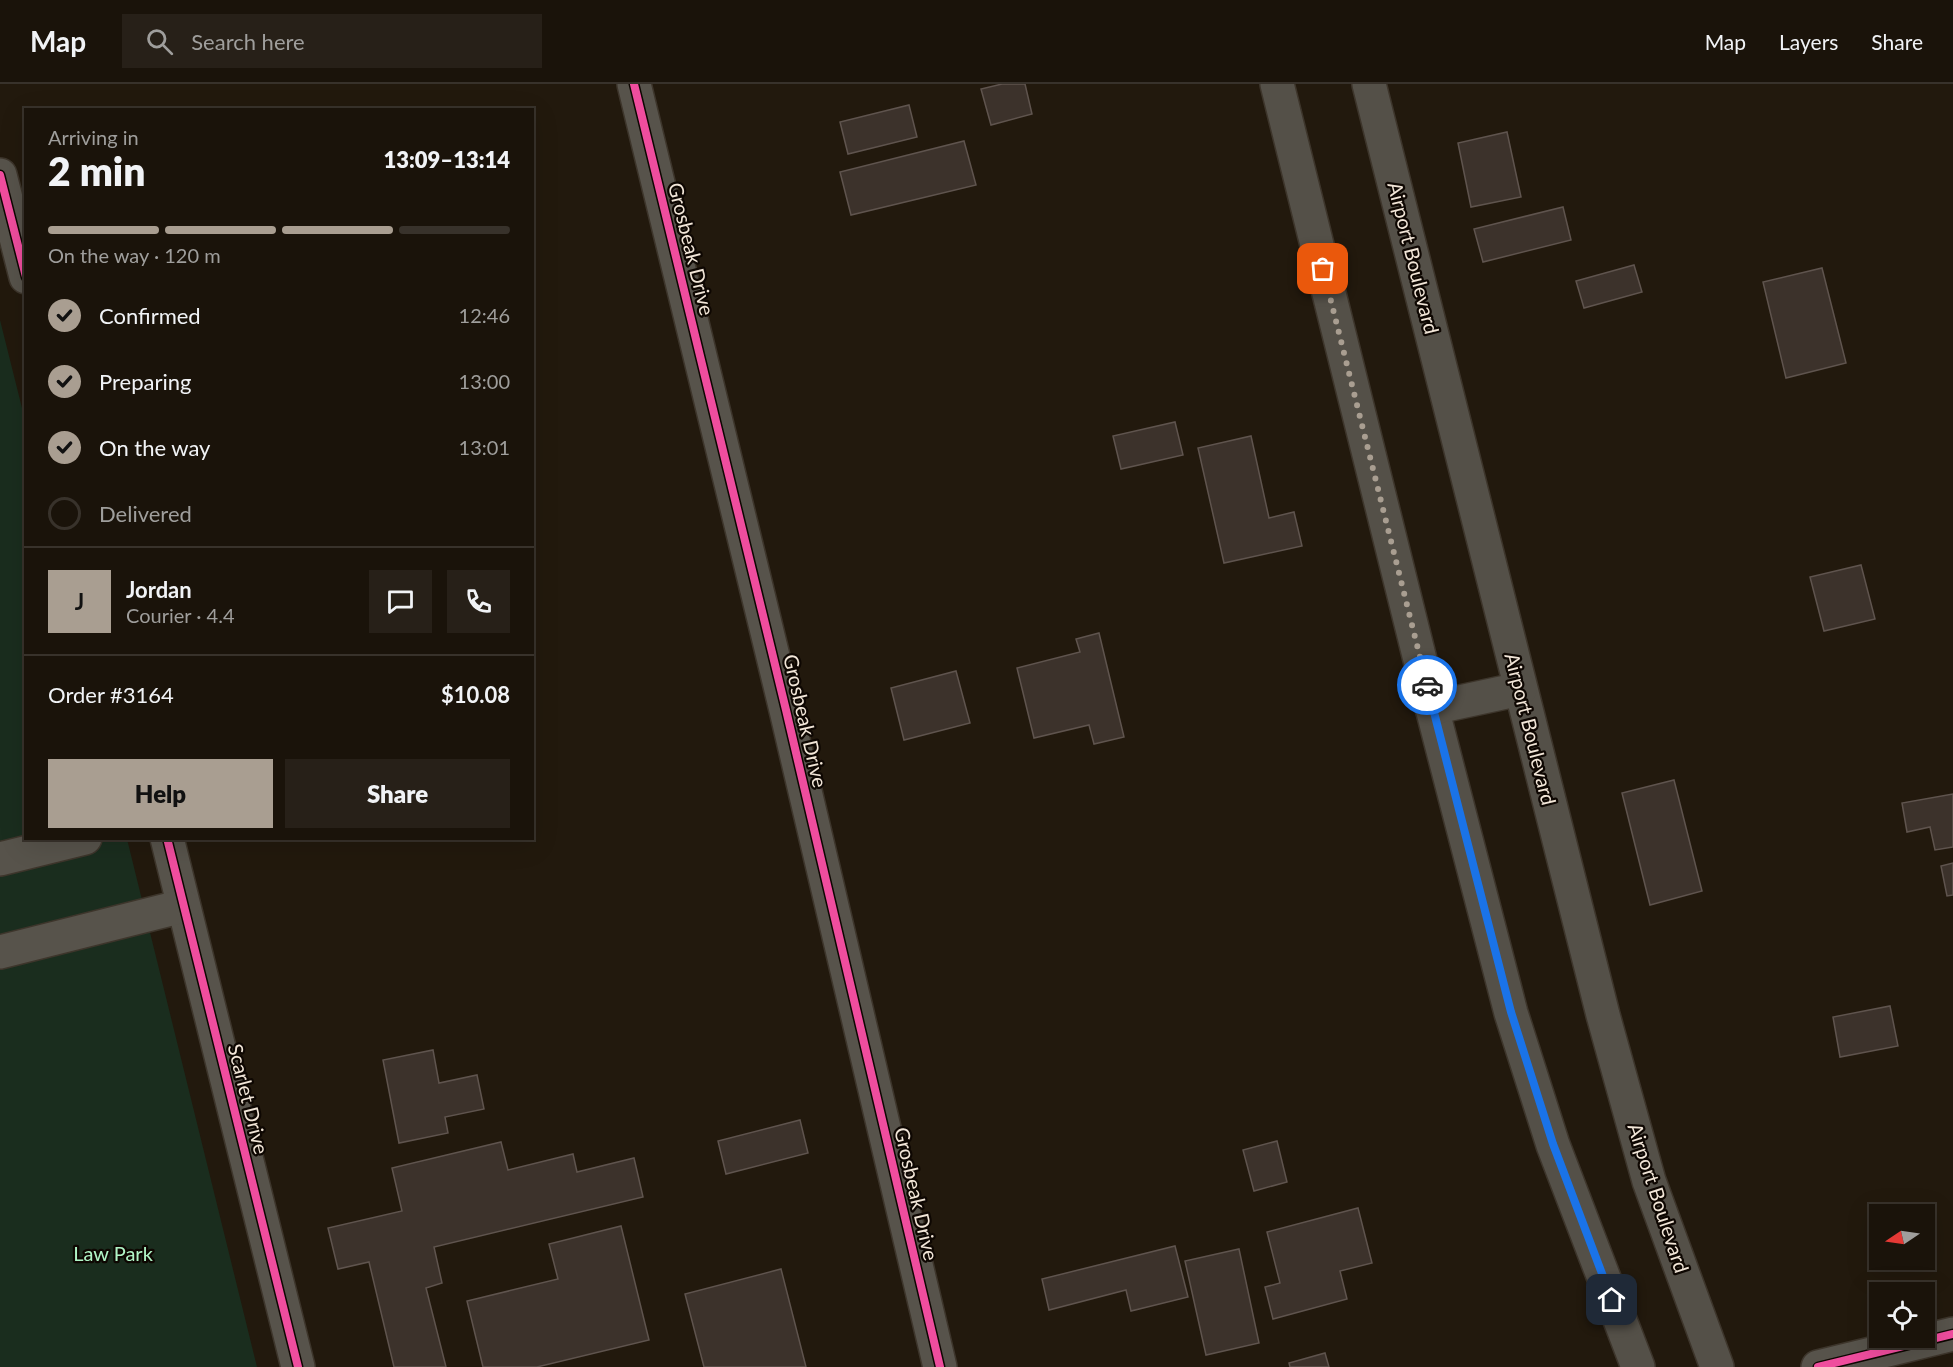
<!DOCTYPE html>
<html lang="en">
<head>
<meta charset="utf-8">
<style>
  :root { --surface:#1a130a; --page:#272018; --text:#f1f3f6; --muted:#9f9e9c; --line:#38322b; --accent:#a99e91 }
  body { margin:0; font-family:Lato,sans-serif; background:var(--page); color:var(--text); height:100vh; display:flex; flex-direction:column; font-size:22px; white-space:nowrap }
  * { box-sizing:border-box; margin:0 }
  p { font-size:20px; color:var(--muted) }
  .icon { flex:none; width:33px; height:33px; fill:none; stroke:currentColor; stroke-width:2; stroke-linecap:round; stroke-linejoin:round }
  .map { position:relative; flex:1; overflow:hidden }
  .panel { position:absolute; left:24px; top:24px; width:510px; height:732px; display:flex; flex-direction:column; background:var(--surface); border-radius:0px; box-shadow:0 6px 24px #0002,0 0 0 2px var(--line) }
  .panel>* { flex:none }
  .needle { width:39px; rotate:257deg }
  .fabs { position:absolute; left:1869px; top:1120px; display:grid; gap:12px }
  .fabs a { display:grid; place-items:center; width:66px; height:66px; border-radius:0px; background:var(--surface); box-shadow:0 6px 24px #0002,0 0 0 2px var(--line); font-size:30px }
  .pin { position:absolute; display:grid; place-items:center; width:51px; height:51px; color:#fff; margin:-26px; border-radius:12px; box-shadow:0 3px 9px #0006 }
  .courier { position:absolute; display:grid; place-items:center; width:60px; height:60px; margin:-30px; border:4px solid #1a73e8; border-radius:50%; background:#fff; color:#222; box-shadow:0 2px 8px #0007 }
  .summary em { font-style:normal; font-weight:800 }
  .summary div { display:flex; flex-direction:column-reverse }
  .summary { display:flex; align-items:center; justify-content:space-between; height:102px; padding:0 24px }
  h1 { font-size:39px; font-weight:800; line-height:45px }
  .bar { display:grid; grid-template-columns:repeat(4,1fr); gap:9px 6px; align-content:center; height:72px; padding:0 24px }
  .bar i { height:8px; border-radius:4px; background:var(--line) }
  .bar .active { background:var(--accent) }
  .bar p { grid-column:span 4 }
  .line { display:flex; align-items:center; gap:15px; padding:0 24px; border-top:2px solid var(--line) }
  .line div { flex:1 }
  .round { display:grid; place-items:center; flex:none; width:63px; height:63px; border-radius:0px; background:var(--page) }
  ol { padding:0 24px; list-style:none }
  li { display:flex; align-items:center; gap:18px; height:66px }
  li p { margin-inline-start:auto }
  li .icon { padding:6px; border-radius:50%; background:var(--accent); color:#111; stroke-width:4 }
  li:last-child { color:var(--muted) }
  li i { width:33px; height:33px; border:3px solid var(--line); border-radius:50% }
  .button { display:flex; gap:12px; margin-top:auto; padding:12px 24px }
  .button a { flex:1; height:69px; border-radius:0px; background:var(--accent); color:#111; font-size:24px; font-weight:800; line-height:69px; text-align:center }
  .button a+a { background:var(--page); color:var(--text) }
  header { display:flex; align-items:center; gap:36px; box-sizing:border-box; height:84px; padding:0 30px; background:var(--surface); border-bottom:2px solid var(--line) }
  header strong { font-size:28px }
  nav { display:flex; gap:33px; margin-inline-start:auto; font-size:21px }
  .search { width:420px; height:54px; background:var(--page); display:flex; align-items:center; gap:15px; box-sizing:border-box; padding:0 21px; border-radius:0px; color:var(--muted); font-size:22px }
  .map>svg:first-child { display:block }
  .green { fill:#1a2d1e }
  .building { fill:#3c322b; stroke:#5f544e; stroke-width:1.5 }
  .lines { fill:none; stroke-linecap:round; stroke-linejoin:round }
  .minor-casing { stroke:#3d352b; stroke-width:36 }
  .major-casing { stroke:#3d352b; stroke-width:36 }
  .minor { stroke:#57534b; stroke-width:33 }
  .major { stroke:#545048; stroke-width:33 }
  .cycleway-casing { stroke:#0e0702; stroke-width:11 }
  .cycleway { stroke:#ef4d9e; stroke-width:8 }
  .done { stroke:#a99e91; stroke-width:6; stroke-dasharray:0 10.8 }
  .route { stroke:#1a73e8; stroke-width:8 }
  .labels { text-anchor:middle; stroke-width:4.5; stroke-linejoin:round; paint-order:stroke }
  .street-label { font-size:20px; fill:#f2e6d8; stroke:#0e0702 }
  .park-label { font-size:20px; fill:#b0f5c6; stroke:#0e0702 }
</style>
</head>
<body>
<header>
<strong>Map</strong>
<div class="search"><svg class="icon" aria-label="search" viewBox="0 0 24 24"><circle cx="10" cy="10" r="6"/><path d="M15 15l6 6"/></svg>Search here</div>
<nav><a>Map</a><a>Layers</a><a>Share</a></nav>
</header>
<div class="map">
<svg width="1953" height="1283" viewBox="0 0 1953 1283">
  <rect width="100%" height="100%" fill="#22190d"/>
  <polygon class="green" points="0,236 26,340 26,754 127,755 257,1283 0,1283"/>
  <g class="building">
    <polygon points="1002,0 1025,0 1032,30 991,41 981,5"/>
    <polygon points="909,21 917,53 848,70 840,38"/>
    <polygon points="1507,48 1521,113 1471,123 1458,59"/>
    <polygon points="964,57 976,101 851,131 840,88"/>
    <polygon points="1563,123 1571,156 1483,178 1474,145"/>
    <polygon points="1634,181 1642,208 1584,224 1576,197"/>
    <polygon points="1822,184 1846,279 1786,294 1763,198"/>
    <polygon points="1175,338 1183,371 1121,385 1113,352"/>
    <polygon points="1251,352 1269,434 1294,428 1302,462 1224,479 1198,364"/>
    <polygon points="1861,481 1875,535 1824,547 1810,493"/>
    <polygon points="1099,549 1124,653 1094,660 1089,641 1034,654 1017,584 1080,568 1076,555"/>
    <polygon points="956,587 970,639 904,656 891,604"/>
    <polygon points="1674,696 1702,807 1650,821 1622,709"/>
    <polygon points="1953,710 1953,763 1935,766 1930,743 1907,748 1902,719"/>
    <polygon points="1953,779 1953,811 1947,812 1941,782"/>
    <polygon points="1890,922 1898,962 1840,973 1833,933"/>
    <polygon points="433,966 439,999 477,991 484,1025 445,1033 448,1049 399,1059 383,976"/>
    <polygon points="800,1036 808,1069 726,1090 718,1057"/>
    <polygon points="1277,1057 1287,1098 1254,1107 1243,1066"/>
    <polygon points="501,1058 508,1086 573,1070 577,1088 634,1074 643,1113 434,1163 442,1199 426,1204 446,1283 394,1283 369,1178 338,1185 328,1144 402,1127 392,1084"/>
    <polygon points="1358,1124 1372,1179 1340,1187 1347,1215 1273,1235 1265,1203 1280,1199 1267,1148"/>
    <polygon points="621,1142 649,1256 537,1283 483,1283 467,1217 558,1195 549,1160"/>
    <polygon points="1175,1162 1188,1213 1131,1227 1126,1206 1049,1226 1042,1195"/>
    <polygon points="1239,1165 1259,1259 1206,1271 1185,1177"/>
    <polygon points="781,1185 806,1283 704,1283 685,1210"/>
    <polygon points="1325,1269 1329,1283 1290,1283 1289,1279"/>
  </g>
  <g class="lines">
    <g class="minor-casing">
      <g id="minor">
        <polyline points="634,0 786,626 940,1283"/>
        <polyline points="0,91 26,193"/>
        <polyline points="167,754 298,1283"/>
        <polyline points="0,775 85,754"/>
        <polyline points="0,868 183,822"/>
        <polyline points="1818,1283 1953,1250"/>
      </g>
    </g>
    <g class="major-casing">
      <g id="major">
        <polyline points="1277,0 1432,624 1511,929 1553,1061 1638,1283"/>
        <polyline points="1369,0 1603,931 1649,1097 1717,1283"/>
        <polyline points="1432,624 1520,605"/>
      </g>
    </g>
    <use href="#minor" class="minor"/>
    <use href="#major" class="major"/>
    <g class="cycleway-casing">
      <g id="cycleway">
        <polyline points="634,0 786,626 940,1283"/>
        <polyline points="0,91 26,193"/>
        <polyline points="167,754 298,1283"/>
        <polyline points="1818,1283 1953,1250"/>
      </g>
    </g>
    <use href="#cycleway" class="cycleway"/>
  </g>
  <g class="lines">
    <polyline class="done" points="1323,185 1427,601"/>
    <polyline class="route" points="1427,601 1511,928 1553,1060 1612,1216"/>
  </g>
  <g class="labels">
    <g class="street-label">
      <text transform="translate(691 165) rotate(76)" y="7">Grosbeak Drive</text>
      <text transform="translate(1413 174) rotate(76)" y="7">Airport Boulevard</text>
      <text transform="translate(805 637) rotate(77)" y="7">Grosbeak Drive</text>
      <text transform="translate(1530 645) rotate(76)" y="7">Airport Boulevard</text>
      <text transform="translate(248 1015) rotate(76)" y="7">Scarlet Drive</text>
      <text transform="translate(916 1110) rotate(77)" y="7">Grosbeak Drive</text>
      <text transform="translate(1658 1114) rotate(72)" y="7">Airport Boulevard</text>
    </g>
    <g class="park-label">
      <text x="113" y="1177">Law Park</text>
    </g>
  </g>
</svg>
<div class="fabs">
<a><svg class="needle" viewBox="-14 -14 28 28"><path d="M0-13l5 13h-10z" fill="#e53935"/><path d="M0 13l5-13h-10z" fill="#9f9e9c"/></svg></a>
<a><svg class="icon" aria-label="locate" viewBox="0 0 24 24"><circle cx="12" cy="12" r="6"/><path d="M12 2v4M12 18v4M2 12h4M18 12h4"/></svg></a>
</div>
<div class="pin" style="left:1323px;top:185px;background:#ea580c"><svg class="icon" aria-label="bag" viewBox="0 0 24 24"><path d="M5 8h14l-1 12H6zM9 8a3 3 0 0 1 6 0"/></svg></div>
<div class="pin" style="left:1612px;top:1216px;background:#1f2937"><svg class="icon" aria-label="home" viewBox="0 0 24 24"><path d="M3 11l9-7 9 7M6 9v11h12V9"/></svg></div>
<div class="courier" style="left:1427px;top:601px"><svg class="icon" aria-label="car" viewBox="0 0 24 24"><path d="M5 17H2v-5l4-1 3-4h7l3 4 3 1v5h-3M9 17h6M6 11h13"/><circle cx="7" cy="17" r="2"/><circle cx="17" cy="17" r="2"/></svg></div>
<section class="panel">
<div class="summary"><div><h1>2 min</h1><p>Arriving in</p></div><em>13:09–13:14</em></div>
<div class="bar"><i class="active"></i><i class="active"></i><i class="active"></i><i></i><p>On the way · 120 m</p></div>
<ol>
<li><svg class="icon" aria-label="check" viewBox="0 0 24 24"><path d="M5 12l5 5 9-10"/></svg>Confirmed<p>12:46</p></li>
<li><svg class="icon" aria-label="check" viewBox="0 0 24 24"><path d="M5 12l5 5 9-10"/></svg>Preparing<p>13:00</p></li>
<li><svg class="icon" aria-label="check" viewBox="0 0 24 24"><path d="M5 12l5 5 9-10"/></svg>On the way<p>13:01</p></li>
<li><i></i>Delivered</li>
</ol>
<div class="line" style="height:108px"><b class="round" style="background:var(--accent);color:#111">J</b><div><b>Jordan</b><p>Courier · 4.4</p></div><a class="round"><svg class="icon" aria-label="chat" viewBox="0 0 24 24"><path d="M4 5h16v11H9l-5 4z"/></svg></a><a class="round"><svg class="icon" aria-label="phone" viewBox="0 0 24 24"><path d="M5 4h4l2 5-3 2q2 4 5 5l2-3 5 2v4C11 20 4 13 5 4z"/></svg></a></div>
<div class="line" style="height:78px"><div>Order #3164</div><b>$10.08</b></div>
<div class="button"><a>Help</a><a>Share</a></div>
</section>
</div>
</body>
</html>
